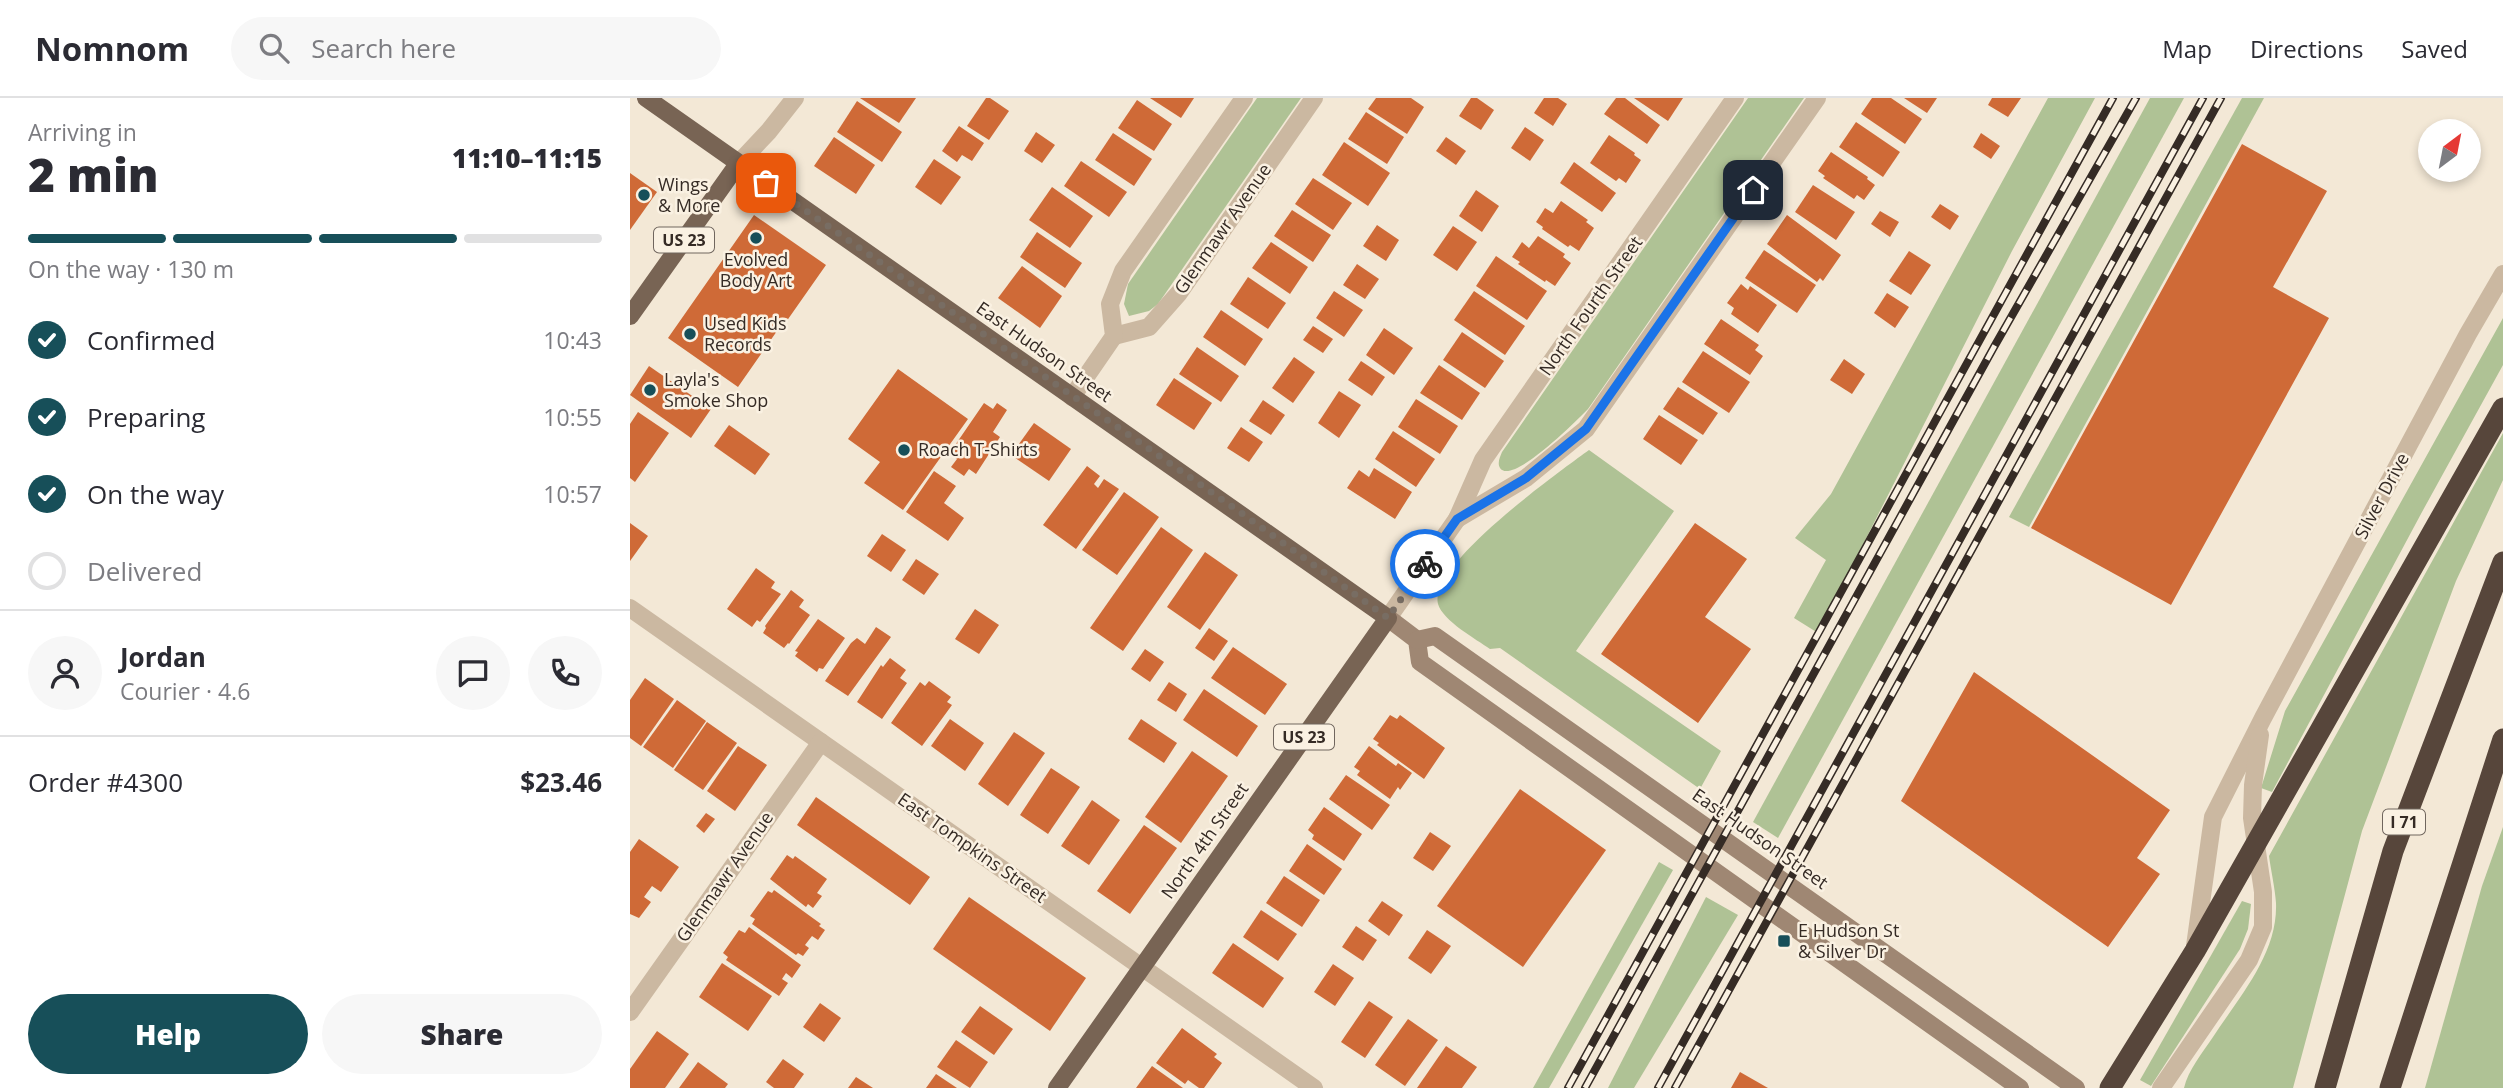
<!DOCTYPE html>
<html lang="en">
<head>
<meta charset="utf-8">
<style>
  :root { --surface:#fff; --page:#f7f7f7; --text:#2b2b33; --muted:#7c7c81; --line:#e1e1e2; --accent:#174f59 }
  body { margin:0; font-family:"Open Sans",sans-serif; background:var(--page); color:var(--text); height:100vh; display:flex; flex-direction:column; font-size:26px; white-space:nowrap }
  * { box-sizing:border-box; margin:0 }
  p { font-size:23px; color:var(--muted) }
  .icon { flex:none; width:38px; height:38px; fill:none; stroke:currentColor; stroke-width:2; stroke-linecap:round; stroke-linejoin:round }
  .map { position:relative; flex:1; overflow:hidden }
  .sheet { display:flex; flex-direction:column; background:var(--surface); width:630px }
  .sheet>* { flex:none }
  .needle { width:46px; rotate:32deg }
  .controls { position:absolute; left:1788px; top:21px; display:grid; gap:14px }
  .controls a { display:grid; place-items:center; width:63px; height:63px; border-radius:50%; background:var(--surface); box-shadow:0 4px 10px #0003; font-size:35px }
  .pin { position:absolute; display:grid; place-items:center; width:60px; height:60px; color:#fff; margin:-30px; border-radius:14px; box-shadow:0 4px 10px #0006 }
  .courier { position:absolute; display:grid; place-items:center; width:70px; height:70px; margin:-35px; border:5px solid #1a73e8; border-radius:50%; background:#fff; color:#222; box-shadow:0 2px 9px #0007 }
  .headline em { font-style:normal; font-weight:800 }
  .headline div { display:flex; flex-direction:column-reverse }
  .headline { display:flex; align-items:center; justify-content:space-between; height:119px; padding:0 28px }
  h1 { font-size:46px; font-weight:800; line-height:52px }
  .bar { display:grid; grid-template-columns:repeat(4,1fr); gap:10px 7px; align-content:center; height:84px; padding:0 28px }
  .bar i { height:9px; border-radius:5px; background:var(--line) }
  .bar .active { background:var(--accent) }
  .bar p { grid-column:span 4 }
  .line { display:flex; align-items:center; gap:18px; padding:0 28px; border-top:2px solid var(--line) }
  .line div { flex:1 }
  .round { display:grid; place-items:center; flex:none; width:74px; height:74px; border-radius:37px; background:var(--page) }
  ol { padding:0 28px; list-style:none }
  li { display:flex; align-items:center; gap:21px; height:77px }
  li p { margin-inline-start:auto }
  li .icon { padding:7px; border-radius:50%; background:var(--accent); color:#fff; stroke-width:4 }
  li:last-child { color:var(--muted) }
  li i { width:38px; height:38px; border:4px solid var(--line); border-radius:50% }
  .cta { display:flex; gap:14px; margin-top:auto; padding:14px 28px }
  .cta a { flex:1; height:80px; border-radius:42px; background:var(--accent); color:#fff; font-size:28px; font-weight:800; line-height:80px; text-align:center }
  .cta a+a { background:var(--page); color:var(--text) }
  header { display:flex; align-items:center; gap:42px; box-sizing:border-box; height:98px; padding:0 35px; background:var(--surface); border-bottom:2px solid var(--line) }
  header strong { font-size:33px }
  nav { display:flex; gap:38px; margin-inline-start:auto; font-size:24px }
  .search { width:490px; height:63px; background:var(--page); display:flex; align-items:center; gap:18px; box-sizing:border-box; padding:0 24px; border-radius:38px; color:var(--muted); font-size:26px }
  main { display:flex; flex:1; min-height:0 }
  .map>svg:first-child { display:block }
  .green { fill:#afc295 }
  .building { fill:#cf6a37 }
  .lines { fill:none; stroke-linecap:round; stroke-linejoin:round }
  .minor { stroke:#cbb8a1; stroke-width:18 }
  .secondary { stroke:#9f8773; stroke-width:18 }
  .primary { stroke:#786454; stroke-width:18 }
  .motorway { stroke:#57463b; stroke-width:21 }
  .rail-casing { stroke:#352b25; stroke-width:8 }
  .rail { stroke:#faf1e2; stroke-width:5; stroke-dasharray:16; stroke-linecap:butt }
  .done { stroke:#786d63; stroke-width:7; stroke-dasharray:0 12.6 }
  .route { stroke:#1a73e8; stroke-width:9 }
  .poi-dot { fill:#174f59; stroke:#faf1e2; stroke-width:2.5 }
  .labels { text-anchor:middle; stroke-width:5; stroke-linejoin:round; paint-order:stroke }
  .shield { fill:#faf1e2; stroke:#70665e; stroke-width:2 }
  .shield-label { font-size:16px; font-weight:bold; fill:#352b25 }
  .poi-label { font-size:18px; fill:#352b25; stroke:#faf1e2; text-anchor:start }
  .street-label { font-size:18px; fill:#352b25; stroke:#faf1e2 }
</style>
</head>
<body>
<header>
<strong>Nomnom</strong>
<div class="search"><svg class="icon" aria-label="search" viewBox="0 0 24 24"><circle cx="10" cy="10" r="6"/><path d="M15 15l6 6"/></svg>Search here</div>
<nav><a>Map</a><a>Directions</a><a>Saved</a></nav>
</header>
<main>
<section class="sheet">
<div class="headline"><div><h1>2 min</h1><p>Arriving in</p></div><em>11:10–11:15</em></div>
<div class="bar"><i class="active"></i><i class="active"></i><i class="active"></i><i></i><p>On the way · 130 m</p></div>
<ol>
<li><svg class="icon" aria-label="check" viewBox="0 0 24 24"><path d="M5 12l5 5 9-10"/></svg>Confirmed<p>10:43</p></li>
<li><svg class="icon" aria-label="check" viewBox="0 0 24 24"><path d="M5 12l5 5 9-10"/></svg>Preparing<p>10:55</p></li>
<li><svg class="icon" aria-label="check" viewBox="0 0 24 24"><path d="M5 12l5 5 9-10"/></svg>On the way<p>10:57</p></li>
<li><i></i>Delivered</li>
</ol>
<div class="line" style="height:126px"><a class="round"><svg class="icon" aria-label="person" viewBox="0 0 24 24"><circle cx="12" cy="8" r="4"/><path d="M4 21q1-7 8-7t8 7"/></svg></a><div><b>Jordan</b><p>Courier · 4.6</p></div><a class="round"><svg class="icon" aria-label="chat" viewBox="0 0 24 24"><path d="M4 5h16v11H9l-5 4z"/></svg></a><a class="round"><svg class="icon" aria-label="phone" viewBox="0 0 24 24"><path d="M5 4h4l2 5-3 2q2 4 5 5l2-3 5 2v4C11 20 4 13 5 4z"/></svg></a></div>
<div class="line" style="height:91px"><div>Order #4300</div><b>$23.46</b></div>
<div class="cta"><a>Help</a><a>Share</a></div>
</section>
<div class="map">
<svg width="1873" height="990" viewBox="0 0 1873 990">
  <rect width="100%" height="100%" fill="#f3e8d6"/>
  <g class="green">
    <polygon points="627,0 671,0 528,206 519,213 499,218 494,206 498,186"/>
    <path d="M1118,0H1174L958,311C947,322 882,388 870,370C867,365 870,359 872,354Z"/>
    <polygon points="1418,0 1465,0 1382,153 1188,535 1164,520 1196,462 1165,440 1201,396"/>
    <polygon points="1520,0 1554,0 1148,740 1123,724"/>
    <polygon points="1612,0 1634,0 1399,429 1379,419"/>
    <polygon points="1873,220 1873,267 1792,414 1642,694 1631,690 1655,613"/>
    <path d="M1873,335V382L1826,483L1732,733L1663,990H1554C1558,972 1573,954 1583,939C1609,899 1648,856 1646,805C1645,790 1641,773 1639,758Z"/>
    <path d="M959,352L1044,413L946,553L1091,653L1070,691L870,550L860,551C846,541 813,523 808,506C798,467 929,374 959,352Z"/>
    <polygon points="1873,729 1873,990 1795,990 1852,788"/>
    <polygon points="1029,764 1043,772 919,990 903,990"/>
    <polygon points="1076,799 1108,817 1004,990 978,990"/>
    <polygon points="1612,803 1621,806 1618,831 1610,851 1521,988 1510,982"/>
  </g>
  <g class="building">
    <polygon points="230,0 286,0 269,25"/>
    <polygon points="356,0 360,0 379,13 359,42 337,28"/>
    <polygon points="520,0 564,0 551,20"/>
    <polygon points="746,0 781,0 794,9 777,36 738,11"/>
    <polygon points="841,0 847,0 864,12 851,32 829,18"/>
    <polygon points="914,0 928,0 937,6 923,28 904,15"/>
    <polygon points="986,0 995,0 1030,27 1017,46 974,16"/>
    <polygon points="1004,0 1053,0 1038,23"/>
    <polygon points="1242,0 1261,0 1292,21 1275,46 1231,16"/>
    <polygon points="1274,0 1307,0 1297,15"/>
    <polygon points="1362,0 1391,0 1378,19 1358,7"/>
    <polygon points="507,2 542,26 524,53 488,30"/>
    <polygon points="227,3 272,34 252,64 207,34"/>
    <polygon points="736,14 774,39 757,66 718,41"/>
    <polygon points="1226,24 1270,54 1253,79 1209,49"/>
    <polygon points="329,28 354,45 342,63 332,57 327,64 312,53"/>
    <polygon points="895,29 914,42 900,63 881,50"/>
    <polygon points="406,34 425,47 412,65 394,53"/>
    <polygon points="483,35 522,61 504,88 465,62"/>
    <polygon points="1351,35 1370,48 1361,61 1343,49"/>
    <polygon points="979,37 1005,55 1004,57 1011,62 996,85 989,80 986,83 960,65"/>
    <polygon points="204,39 245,67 226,96 184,68"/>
    <polygon points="816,39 836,53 826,67 806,53"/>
    <polygon points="714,44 760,75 738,108 692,77"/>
    <polygon points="1612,46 1697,93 1643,189 1699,220 1541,507 1401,430"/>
    <polygon points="1201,54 1238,79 1237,81 1245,87 1234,102 1227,97 1224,101 1193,80 1195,78 1188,73"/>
    <polygon points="304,61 331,79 311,107 285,89"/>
    <polygon points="451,63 497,94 479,119 434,88"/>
    <polygon points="944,64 986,95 972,114 930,85"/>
    <polygon points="0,75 27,94 0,132"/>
    <polygon points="683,80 722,105 703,132 665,106"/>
    <polygon points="1183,87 1225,114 1206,142 1165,114"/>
    <polygon points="422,89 463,118 440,150 399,122"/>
    <polygon points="846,92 869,108 852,134 829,118"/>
    <polygon points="931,103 958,122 956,124 964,130 949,153 940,147 938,149 912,131 913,129 906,124 915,110 923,115"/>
    <polygon points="1310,106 1329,118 1320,132 1301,119"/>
    <polygon points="662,112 701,137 683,164 644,138"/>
    <polygon points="1250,113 1269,124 1260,139 1241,126"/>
    <polygon points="124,117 196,167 149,234 147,233 108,289 38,240"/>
    <polygon points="1157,117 1211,157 1193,183 1190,180 1187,184 1137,146"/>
    <polygon points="747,127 769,142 756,163 733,148"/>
    <polygon points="823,128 847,144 827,173 803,157"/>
    <polygon points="407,134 452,165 435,190 390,159"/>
    <polygon points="908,138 935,156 933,159 941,165 925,188 916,182 915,184 888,166 890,164 882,159 892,144 899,150"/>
    <polygon points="641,144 678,169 660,196 622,170"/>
    <polygon points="1134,152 1186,187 1167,215 1115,180"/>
    <polygon points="1279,153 1301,167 1281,197 1259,183"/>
    <polygon points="866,158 917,193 897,222 846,188"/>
    <polygon points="727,166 749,181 735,201 713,187"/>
    <polygon points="392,168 432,198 410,230 368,200"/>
    <polygon points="618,179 656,205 638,231 600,206"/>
    <polygon points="1111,186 1118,192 1120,188 1147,207 1128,235 1101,216 1104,210 1097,205"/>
    <polygon points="704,193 733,212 714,239 686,220"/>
    <polygon points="844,193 895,228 875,257 824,222"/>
    <polygon points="1257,195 1279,209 1265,230 1244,215"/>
    <polygon points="591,212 633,241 615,268 573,239"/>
    <polygon points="1091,221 1129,247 1125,252 1133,258 1120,277 1074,246"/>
    <polygon points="683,228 703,241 693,255 673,242"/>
    <polygon points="754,230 783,250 764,277 736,257"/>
    <polygon points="832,234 874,263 855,290 813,262"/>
    <polygon points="567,249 609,278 591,304 549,276"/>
    <polygon points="1073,253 1120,284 1099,315 1052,284"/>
    <polygon points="664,259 685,274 663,305 642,290"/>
    <polygon points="1214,261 1235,276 1222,296 1200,282"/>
    <polygon points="731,263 755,279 742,298 718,282"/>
    <polygon points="809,267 850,295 832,322 790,295"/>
    <polygon points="19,268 81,311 61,340 0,297"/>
    <polygon points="268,271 338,321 273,412 234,385 250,364 218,341"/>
    <polygon points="544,280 582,305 564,332 526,307"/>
    <polygon points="1048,289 1088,315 1073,337 1033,311"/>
    <polygon points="709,293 731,307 709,340 688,325"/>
    <polygon points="786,301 828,328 810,356 768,329"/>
    <polygon points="633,302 655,317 641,337 619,323"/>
    <polygon points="354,305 363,311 367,305 377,312 363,334 370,339 346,376 339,371 334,378 321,369 327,361 319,356"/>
    <polygon points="8,314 39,335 5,384 0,380 0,326"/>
    <polygon points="1029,317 1068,342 1051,367 1013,341"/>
    <polygon points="404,325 441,351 419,383 381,357"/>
    <polygon points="99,327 140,356 125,377 84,348"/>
    <polygon points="611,329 633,344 619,364 597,350"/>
    <polygon points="763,333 805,361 786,389 745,361"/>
    <polygon points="457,368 470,378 464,386 468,390 474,381 489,391 446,451 413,427"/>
    <polygon points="744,370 782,394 765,421 717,390 729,372 739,379"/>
    <polygon points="304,373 326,388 314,405 334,420 318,443 276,414"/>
    <polygon points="494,394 529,419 487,477 452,452"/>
    <polygon points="0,425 18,438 0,463"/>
    <polygon points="1065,425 1117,461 1075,519 1121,551 1068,625 971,556"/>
    <polygon points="531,429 563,452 493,553 460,530"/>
    <polygon points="252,436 276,452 261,474 237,458"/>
    <polygon points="575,454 608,477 570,532 537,509"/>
    <polygon points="286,461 309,476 294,497 272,482"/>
    <polygon points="126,470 145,484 141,490 151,496 130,524 127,522 122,529 97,511"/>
    <polygon points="161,492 174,502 169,509 180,517 159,546 158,545 154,550 133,535 136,530 135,528"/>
    <polygon points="345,511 369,527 349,556 325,541"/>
    <polygon points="188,521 215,540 193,571 189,570 187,574 165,558 168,554 165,553"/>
    <polygon points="246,529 261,539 218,598 195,583 221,545 227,540 235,546"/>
    <polygon points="579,530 598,543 584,563 565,550"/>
    <polygon points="603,549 657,586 635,617 581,580"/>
    <polygon points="515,551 534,564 520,584 501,571"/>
    <polygon points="260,560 276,572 270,580 277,585 252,621 227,604 251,567 253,569"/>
    <polygon points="1344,574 1540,712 1507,760 1530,776 1478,849 1271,703"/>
    <polygon points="15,580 44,601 11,648 0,640 0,602"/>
    <polygon points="299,583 321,599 317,604 322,607 292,648 261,625 290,584 295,588"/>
    <polygon points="539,584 557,596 546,614 527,602"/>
    <polygon points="574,591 628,628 607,659 553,622"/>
    <polygon points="47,602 76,623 43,670 13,649"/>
    <polygon points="760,617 767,621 770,617 815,650 794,681 747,647 749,645 743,641"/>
    <polygon points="320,621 354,645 335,673 301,648"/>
    <polygon points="511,621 547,645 534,665 498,641"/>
    <polygon points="77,624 107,645 73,692 44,672"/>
    <polygon points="384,634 415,655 378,708 348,686"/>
    <polygon points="108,648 137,667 105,713 77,693"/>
    <polygon points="739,648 766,668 768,665 782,675 770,692 768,689 760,701 727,677 730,673 724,669"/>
    <polygon points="562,653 598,678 551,745 515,719"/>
    <polygon points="421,670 450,689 418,736 390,717"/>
    <polygon points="716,677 760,707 742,732 699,701"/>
    <polygon points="890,691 976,752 893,869 807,808"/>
    <polygon points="186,699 300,779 280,807 167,727"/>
    <polygon points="462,702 490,722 459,767 431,748"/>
    <polygon points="694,709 732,736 714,763 682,741 684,737 678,732"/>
    <polygon points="76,715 85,721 74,735 66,728"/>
    <polygon points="514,727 547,750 500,816 467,793"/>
    <polygon points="800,734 821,748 803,773 783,760"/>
    <polygon points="9,741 49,769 31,794 22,788 14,799 21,804 9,820 0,816 0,754"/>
    <polygon points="677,746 712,771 694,797 659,773"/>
    <polygon points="157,757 163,761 165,758 197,781 187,795 192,798 183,810 178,806 176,809 140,781"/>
    <polygon points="654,778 690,802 672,829 636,805"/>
    <polygon points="144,792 191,826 189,828 195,832 188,842 182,838 175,847 179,850 173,858 168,855 166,857 122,826 125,821 120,818 138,793 142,795"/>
    <polygon points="339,799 456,880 420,933 303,851"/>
    <polygon points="752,803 773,817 759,838 738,823"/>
    <polygon points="631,812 667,836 648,863 613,839"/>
    <polygon points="726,828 747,842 733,863 712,849"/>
    <polygon points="119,829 171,867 162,880 156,875 152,881 158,885 149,898 96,862 98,859 93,855 109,832 115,835"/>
    <polygon points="797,832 821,848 801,876 778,860"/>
    <polygon points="603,845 654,880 633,910 582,875"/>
    <polygon points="92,865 142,898 118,933 69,899"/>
    <polygon points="703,866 724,880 705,908 684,894"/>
    <polygon points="739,903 763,919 735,960 711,944"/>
    <polygon points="190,905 211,920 194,944 173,929"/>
    <polygon points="350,908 383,931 364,957 331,934"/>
    <polygon points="778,921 808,942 775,988 745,967"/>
    <polygon points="552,930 587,956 584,959 592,965 574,990 569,990 558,982 555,986 526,965"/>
    <polygon points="27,933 59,956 35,990 0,990 0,971"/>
    <polygon points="326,942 358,964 340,990 307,969"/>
    <polygon points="816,948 847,969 832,990 787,990"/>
    <polygon points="153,961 174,976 164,990 144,990 136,984"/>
    <polygon points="68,964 98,986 95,990 49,990"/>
    <polygon points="522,968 553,990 506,990"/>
    <polygon points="1110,974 1138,990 1101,990"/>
    <polygon points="306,976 327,990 296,990"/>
    <polygon points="226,979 243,990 218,990"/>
  </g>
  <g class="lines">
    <g class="minor">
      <polyline points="108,66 139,33 165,0"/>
      <polyline points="484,238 519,229 549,195 684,0"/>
      <polyline points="442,299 484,238 480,206 493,173 614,0"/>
      <polyline points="827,421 896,380 956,331 1187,0"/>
      <polyline points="0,510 684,990"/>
      <polyline points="758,520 827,421 853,362 1105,0"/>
      <polyline points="1565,848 1583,719 1633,620 1838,236 1873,176"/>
      <polyline points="0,914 191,644"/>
      <polyline points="1531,990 1619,862 1633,829 1633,794 1622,720 1623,687 1630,637"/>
    </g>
    <g class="secondary">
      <polyline points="758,520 787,542 790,564 1390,990"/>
      <polyline points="787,542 805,538 1446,990"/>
    </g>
    <g class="primary">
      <polyline points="16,0 758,520 427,990"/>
      <polyline points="0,218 108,66"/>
    </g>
    <g class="motorway">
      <polyline points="1480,990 1565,853 1873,310"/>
      <polyline points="1695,990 1763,753 1873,464"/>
      <polyline points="1760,990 1873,641"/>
    </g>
    <g class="rail-casing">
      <g id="rail">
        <polyline points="938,990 1483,0"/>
        <polyline points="955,990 1364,249 1506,0"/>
        <polyline points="1028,990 1573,0"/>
        <polyline points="1045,990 1591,0"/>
      </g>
    </g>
    <use href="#rail" class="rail"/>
  </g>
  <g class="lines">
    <polyline class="done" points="136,85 607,412 758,520 795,466"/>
    <polyline class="route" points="795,466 827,421 896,380 956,331 1123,92"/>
  </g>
  <g class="poi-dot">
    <circle cx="14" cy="97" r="7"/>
    <circle cx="126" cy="140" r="7"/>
    <circle cx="60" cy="236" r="7"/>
    <circle cx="20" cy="292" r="7"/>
    <circle cx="274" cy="352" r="7"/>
    <rect x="1147" y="836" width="14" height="14" rx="3.5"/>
  </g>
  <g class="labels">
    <g class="shield">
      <rect x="24" y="129.5" width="60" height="25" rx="5"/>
      <rect x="644" y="626.5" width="60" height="25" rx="5"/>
      <rect x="1753" y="711.5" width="42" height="25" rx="5"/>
    </g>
    <g class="shield-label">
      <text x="54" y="148">US 23</text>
      <text x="674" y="645">US 23</text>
      <text x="1774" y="730">I 71</text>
    </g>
    <g class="poi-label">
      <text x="28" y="93">Wings<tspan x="28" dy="21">&amp; More</tspan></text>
      <text x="126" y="168" text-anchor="middle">Evolved<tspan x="126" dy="21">Body Art</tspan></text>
      <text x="74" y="232">Used Kids<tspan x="74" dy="21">Records</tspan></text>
      <text x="34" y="288">Layla's<tspan x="34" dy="21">Smoke Shop</tspan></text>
      <text x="288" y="358">Roach T-Shirts</text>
      <text x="1168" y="839">E Hudson St<tspan x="1168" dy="21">&amp; Silver Dr</tspan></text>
    </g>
    <g class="street-label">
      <text transform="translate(593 131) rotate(-55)" y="6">Glenmawr Avenue</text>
      <text transform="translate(961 208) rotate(-55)" y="6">North Fourth Street</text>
      <text transform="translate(414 254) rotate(35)" y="6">East Hudson Street</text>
      <text transform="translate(1752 398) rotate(-62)" y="6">Silver Drive</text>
      <text transform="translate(1130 741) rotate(35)" y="6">East Hudson Street</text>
      <text transform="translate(575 743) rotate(-55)" y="6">North 4th Street</text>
      <text transform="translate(342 750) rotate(35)" y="6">East Tompkins Street</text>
      <text transform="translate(95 779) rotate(-55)" y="6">Glenmawr Avenue</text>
    </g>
  </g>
</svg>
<div class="controls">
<a><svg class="needle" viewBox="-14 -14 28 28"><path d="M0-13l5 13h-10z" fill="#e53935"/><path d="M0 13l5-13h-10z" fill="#7c7c81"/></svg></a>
</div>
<div class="pin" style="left:136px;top:85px;background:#ea580c"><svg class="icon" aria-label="bag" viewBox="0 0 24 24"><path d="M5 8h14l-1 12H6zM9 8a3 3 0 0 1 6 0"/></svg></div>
<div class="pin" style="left:1123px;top:92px;background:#1f2937"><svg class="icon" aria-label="home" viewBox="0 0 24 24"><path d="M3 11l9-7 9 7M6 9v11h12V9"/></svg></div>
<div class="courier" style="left:795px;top:466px"><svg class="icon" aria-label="bike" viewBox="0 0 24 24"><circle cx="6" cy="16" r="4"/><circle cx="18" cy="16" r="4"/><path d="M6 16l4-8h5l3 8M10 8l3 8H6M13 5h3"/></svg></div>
</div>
</main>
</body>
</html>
